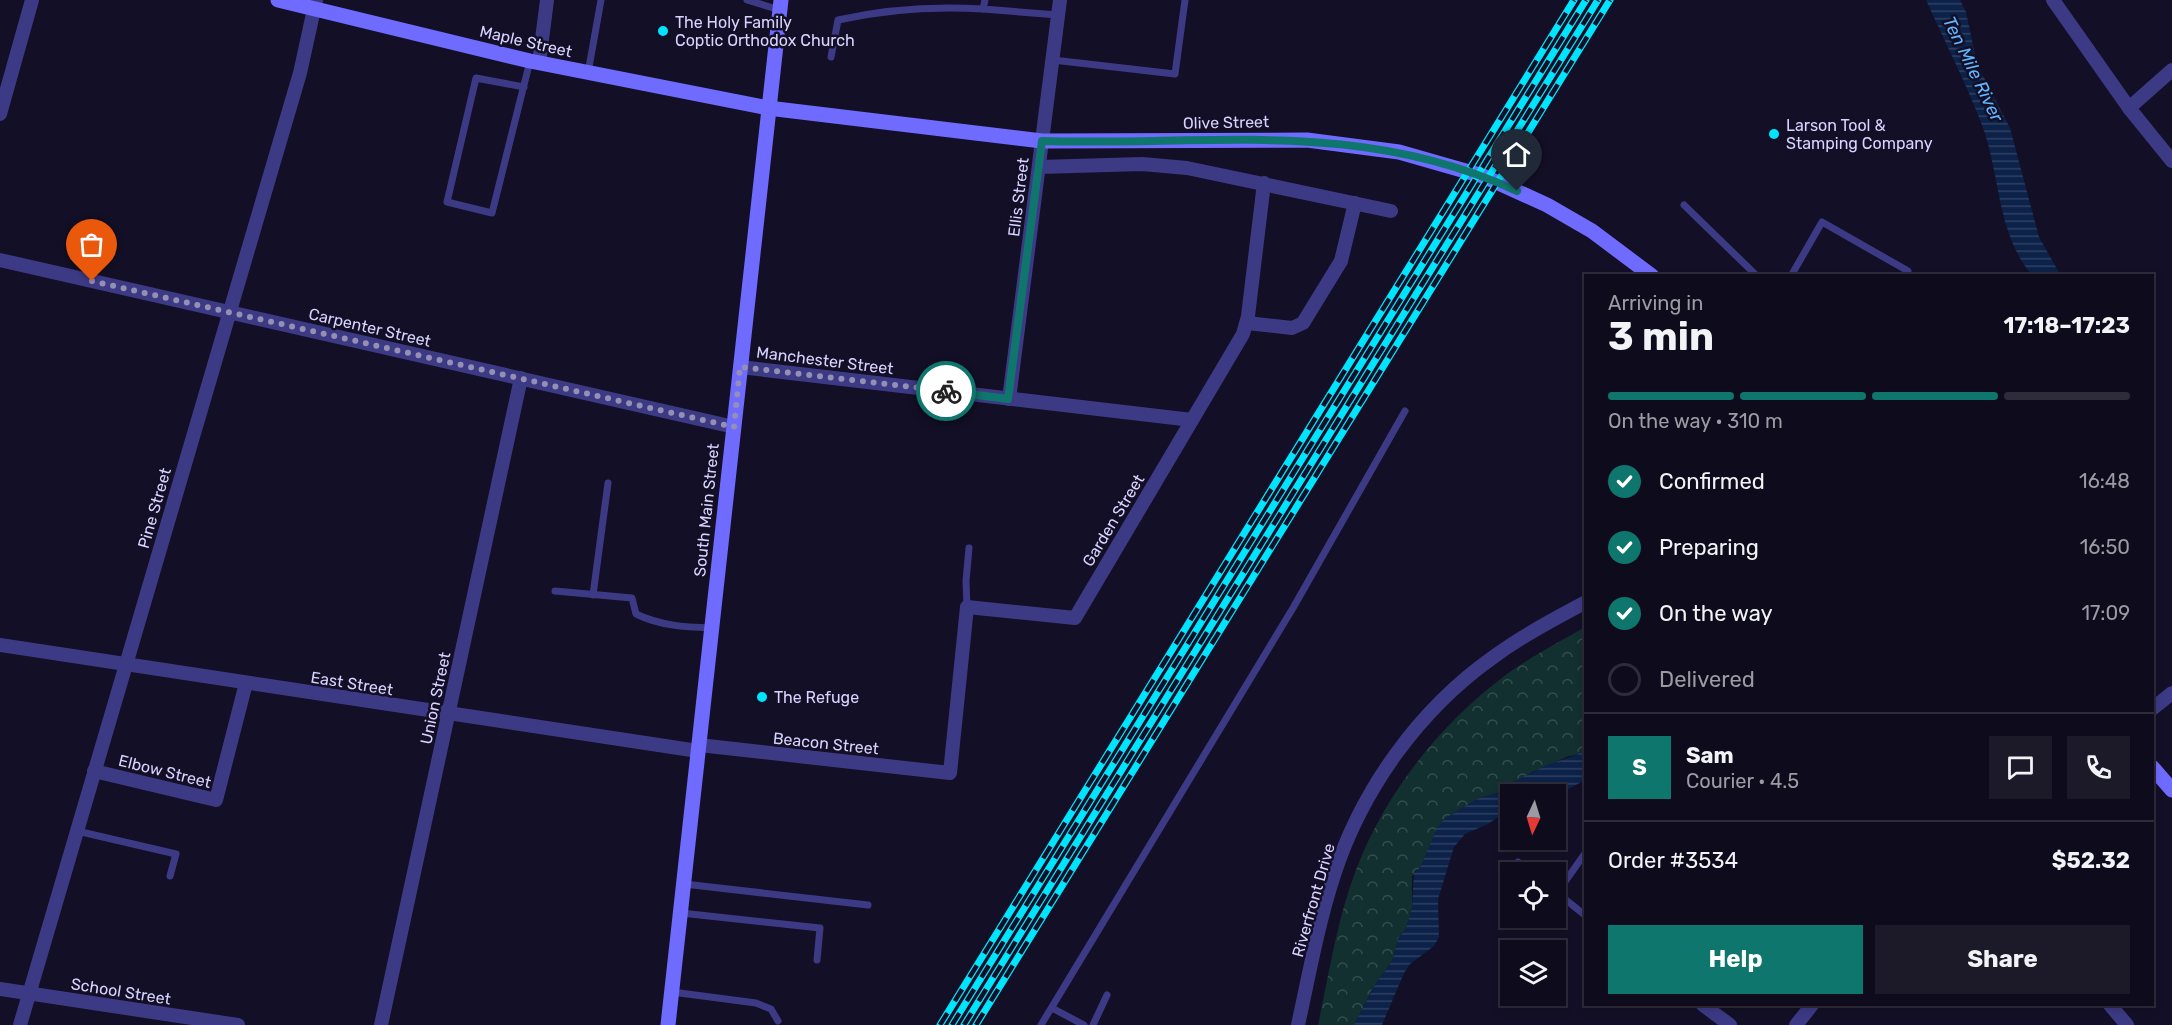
<!DOCTYPE html>
<html lang="en">
<head>
<meta charset="utf-8">
<style>
  :root { --surface:#0e0b1c; --page:#1c1929; --text:#f1f3f6; --muted:#9b9ba3; --line:#2e2b3b; --accent:#0f766e }
  body { margin:0; font-family:Rubik,sans-serif; background:var(--page); color:var(--text); height:100vh; display:flex; flex-direction:column; font-size:22px; white-space:nowrap }
  * { box-sizing:border-box; margin:0 }
  p { font-size:20px; color:var(--muted) }
  .icon { flex:none; width:33px; height:33px; fill:none; stroke:currentColor; stroke-width:2; stroke-linecap:round; stroke-linejoin:round }
  .map { position:relative; flex:1; overflow:hidden }
  .details { position:absolute; left:1584px; top:274px; width:570px; height:732px; display:flex; flex-direction:column; background:var(--surface); border-radius:0px; box-shadow:0 3px 9px #0003,0 0 0 2px var(--line) }
  .details>* { flex:none }
  .needle { width:39px; rotate:184deg }
  .buttons { position:absolute; left:1500px; top:784px; display:grid; gap:12px }
  .buttons a { display:grid; place-items:center; width:66px; height:66px; border-radius:0px; background:var(--surface); box-shadow:0 3px 9px #0003,0 0 0 2px var(--line); font-size:30px }
  .pin { position:absolute; display:grid; place-items:center; width:51px; height:51px; color:#fff; margin:-62px -26px; border-radius:50% 50% 50% 0; rotate:-45deg; box-shadow:0 0 6px #0007 }
  .pin .icon { rotate:45deg }
  .courier { position:absolute; display:grid; place-items:center; width:60px; height:60px; margin:-30px; border:4px solid #0f766e; border-radius:50%; background:#fff; color:#222; box-shadow:0 2px 8px #0007 }
  .summary em { font-style:normal; font-weight:700 }
  .summary div { display:flex; flex-direction:column-reverse }
  .summary { display:flex; align-items:center; justify-content:space-between; height:102px; padding:0 24px }
  h1 { font-size:39px; font-weight:700; line-height:45px }
  .bar { display:grid; grid-template-columns:repeat(4,1fr); gap:9px 6px; align-content:center; height:72px; padding:0 24px }
  .bar i { height:8px; border-radius:4px; background:var(--line) }
  .bar .current { background:var(--accent) }
  .bar p { grid-column:span 4 }
  .line { display:flex; align-items:center; gap:15px; padding:0 24px; border-top:2px solid var(--line) }
  .line div { flex:1 }
  .round { display:grid; place-items:center; flex:none; width:63px; height:63px; border-radius:0px; background:var(--page) }
  ol { padding:0 24px; list-style:none }
  li { display:flex; align-items:center; gap:18px; height:66px }
  li p { margin-inline-start:auto }
  li .icon { padding:6px; border-radius:50%; background:var(--accent); color:#fff; stroke-width:4 }
  li:last-child { color:var(--muted) }
  li i { width:33px; height:33px; border:3px solid var(--line); border-radius:50% }
  .button { display:flex; gap:12px; margin-top:auto; padding:12px 24px }
  .button a { flex:1; height:69px; border-radius:0px; background:var(--accent); color:#fff; font-size:24px; font-weight:700; line-height:69px; text-align:center }
  .button a+a { background:var(--page); color:var(--text) }
  .map>svg:first-child { display:block }
  .park { fill:url(#park-crowns) }
  .water { fill:url(#water-rules) }
  .lines { fill:none; stroke-linecap:round; stroke-linejoin:round }
  .service { stroke:#3d3a85; stroke-width:7 }
  .minor { stroke:#3d3a85; stroke-width:14 }
  .secondary { stroke:#6f6bff; stroke-width:15 }
  .rail-casing { stroke:#00e5ff; stroke-width:7 }
  .rail { stroke:#130f26; stroke-width:4.5; stroke-dasharray:14; stroke-linecap:butt }
  .done { stroke:#948fb3; stroke-width:6; stroke-dasharray:0 10.8 }
  .route { stroke:#0f766e; stroke-width:8 }
  .poi-dot { fill:#00e5ff; stroke:#130f26; stroke-width:2 }
  .labels { text-anchor:middle; stroke-width:5; stroke-linejoin:round; paint-order:stroke }
  .poi-label { font-size:16px; fill:#d9d4ff; stroke:#130f26; text-anchor:start }
  .street-label { font-size:16px; fill:#d9d4ff; stroke:#130f26 }
  .water-label { font-size:18px; font-style:italic; fill:#62b6ff; stroke:#130f26 }
</style>
</head>
<body>
<div class="map">
<svg width="2172" height="1025" viewBox="0 0 2172 1025">
  <defs>
    <pattern id="park-crowns" width="20" height="18" patternUnits="userSpaceOnUse" patternTransform="scale(1.5)"><rect width="20" height="18" fill="#12302f"/><path d="M2 6a3 3 0 1 1 6 0M12 15a3 3 0 1 1 6 0" fill="none" stroke="#344d4e"/></pattern>
    <pattern id="water-rules" width="6" height="5" patternUnits="userSpaceOnUse" patternTransform="scale(1.5)"><rect width="6" height="5" fill="#0c2248"/><path d="M0 2.5h6" fill="none" stroke="#2f4163"/></pattern>
  </defs>
  <rect width="100%" height="100%" fill="#130f26"/>
  <path class="park" d="M1585,627V748L1577,755L1569,756L1532,772L1500,792L1477,799L1446,818L1420,868L1412,876V908L1406,929L1399,937L1392,961L1373,988L1354,1025H1318C1329,974 1337,919 1356,870C1385,793 1441,723 1507,674C1532,656 1559,642 1585,627Z"/>
  <g class="water">
    <path d="M1926,0H1960L1966,12L1977,64L2010,128L2039,237L2061,276H2033C1997,237 2000,172 1982,125C1966,83 1945,42 1926,0Z"/>
    <polygon points="1585,748 1585,780 1556,796 1510,795 1510,809 1488,824 1465,834 1454,847 1438,899 1439,937 1434,946 1410,964 1404,973 1382,1025 1354,1025 1373,988 1392,961 1399,937 1406,929 1412,908 1414,871 1420,868 1438,826 1446,818 1477,799 1500,792 1511,783 1549,764 1577,755"/>
  </g>
  <g class="lines">
    <g class="service">
      <polyline points="747,0 780,10"/>
      <polyline points="985,0 983,9 1058,15"/>
      <path d="M831,57L838,20C887,9 933,6 983,9"/>
      <polyline points="1053,60 1175,74 1185,0"/>
      <polyline points="588,73 601,0"/>
      <polyline points="524,87 476,78 447,202 492,213 530,61"/>
      <polyline points="1684,205 1757,276"/>
      <polyline points="1791,276 1822,222 1908,271 1907,276"/>
      <path d="M555,591L632,598L636,614C661,626 685,627 712,628"/>
      <polyline points="593,595 608,483"/>
      <polyline points="967,607 966,581 969,548"/>
      <polyline points="77,831 176,854 170,876"/>
      <polyline points="1518,862 1532,873"/>
      <polyline points="684,884 868,905"/>
      <polyline points="1556,892 1586,916"/>
      <polyline points="1557,893 1586,852"/>
      <polyline points="681,913 820,928 817,960"/>
      <polyline points="672,992 756,1003 771,1009 778,1021"/>
      <polyline points="1052,1008 1084,1025"/>
      <polyline points="1041,1025 1293,608 1405,411"/>
      <polyline points="1093,1025 1107,995"/>
    </g>
    <g class="minor">
      <polyline points="2053,0 2129,108 2172,161"/>
      <polyline points="539,63 547,0"/>
      <polyline points="2129,108 2172,70"/>
      <polyline points="0,114 32,0"/>
      <polyline points="1039,167 1142,164 1187,168 1391,211"/>
      <polyline points="0,260 734,427"/>
      <polyline points="1247,323 1292,328 1303,323 1341,261 1355,203"/>
      <polyline points="740,367 1192,420"/>
      <polyline points="1009,399 1060,0"/>
      <polyline points="0,645 698,751"/>
      <polyline points="2152,709 2172,693"/>
      <polyline points="699,745 950,773 967,607 1075,618 1243,334 1248,316 1264,183"/>
      <polyline points="94,771 216,800 246,683"/>
      <polyline points="0,989 238,1025"/>
      <polyline points="1703,1005 1730,1025"/>
      <polyline points="2110,1005 2127,1025"/>
      <polyline points="20,1025 300,73 316,0"/>
      <polyline points="381,1025 521,378"/>
      <path d="M1298,1025C1309,975 1318,924 1334,875C1362,789 1419,710 1492,658C1522,636 1554,619 1586,602"/>
      <polyline points="1796,1025 1812,1005"/>
    </g>
    <g class="secondary">
      <polyline points="278,0 530,61 768,108 1042,141 1307,140 1399,152 1483,176 1547,205 1592,231 1652,276"/>
      <polyline points="2152,767 2172,790"/>
      <polyline points="668,1025 781,0"/>
    </g>
    <g class="rail-casing">
      <g id="rail">
        <polyline points="940,1025 1574,0"/>
        <polyline points="952,1025 1586,0"/>
        <polyline points="964,1025 1598,0"/>
        <polyline points="976,1025 1610,0"/>
      </g>
    </g>
    <use href="#rail" class="rail"/>
  </g>
  <g class="lines">
    <polyline class="done" points="92,281 734,427 740,367 946,391"/>
    <path class="route" d="M946,391L1008,399L1042,141C1209,146 1359,118 1517,191"/>
  </g>
  <g class="poi-dot">
    <circle cx="663" cy="31" r="6"/>
    <circle cx="1774" cy="134" r="6"/>
    <circle cx="762" cy="697" r="6"/>
  </g>
  <g class="labels">
    <g class="poi-label">
      <text x="675" y="28">The Holy Family<tspan x="675" dy="18">Coptic Orthodox Church</tspan></text>
      <text x="1786" y="131">Larson Tool &amp;<tspan x="1786" dy="18">Stamping Company</tspan></text>
      <text x="774" y="703">The Refuge</text>
    </g>
    <g class="street-label">
      <text transform="translate(526 41) rotate(13)" y="6">Maple Street</text>
      <text transform="translate(1226 122) rotate(-1)" y="6">Olive Street</text>
      <text transform="translate(1018 197) rotate(-83)" y="6">Ellis Street</text>
      <text transform="translate(370 327) rotate(13)" y="6">Carpenter Street</text>
      <text transform="translate(825 360) rotate(7)" y="6">Manchester Street</text>
      <text transform="translate(154 508) rotate(-74)" y="6">Pine Street</text>
      <text transform="translate(706 510) rotate(-84)" y="6">South Main Street</text>
      <text transform="translate(1113 520) rotate(-59)" y="6">Garden Street</text>
      <text transform="translate(352 683) rotate(9)" y="6">East Street</text>
      <text transform="translate(435 698) rotate(-78)" y="6">Union Street</text>
      <text transform="translate(826 743) rotate(6)" y="6">Beacon Street</text>
      <text transform="translate(165 771) rotate(14)" y="6">Elbow Street</text>
      <text transform="translate(1313 900) rotate(-74)" y="6">Riverfront Drive</text>
      <text transform="translate(121 991) rotate(9)" y="6">School Street</text>
    </g>
    <g class="water-label">
      <text transform="translate(1973 69) rotate(64)" y="6">Ten Mile River</text>
    </g>
  </g>
</svg>
<div class="buttons">
<a><svg class="needle" viewBox="-14 -14 28 28"><path d="M0-13l5 13h-10z" fill="#e53935"/><path d="M0 13l5-13h-10z" fill="#9b9ba3"/></svg></a>
<a><svg class="icon" aria-label="locate" viewBox="0 0 24 24"><circle cx="12" cy="12" r="6"/><path d="M12 2v4M12 18v4M2 12h4M18 12h4"/></svg></a>
<a><svg class="icon" aria-label="layers" viewBox="0 0 24 24"><path d="M12 4l9 5-9 5-9-5zM3 14l9 5 9-5"/></svg></a>
</div>
<div class="pin" style="left:92px;top:281px;background:#ea580c"><svg class="icon" aria-label="bag" viewBox="0 0 24 24"><path d="M5 8h14l-1 12H6zM9 8a3 3 0 0 1 6 0"/></svg></div>
<div class="pin" style="left:1517px;top:191px;background:#1f2937"><svg class="icon" aria-label="home" viewBox="0 0 24 24"><path d="M3 11l9-7 9 7M6 9v11h12V9"/></svg></div>
<div class="courier" style="left:946px;top:391px"><svg class="icon" aria-label="bike" viewBox="0 0 24 24"><circle cx="6" cy="16" r="4"/><circle cx="18" cy="16" r="4"/><path d="M6 16l4-8h5l3 8M10 8l3 8H6M13 5h3"/></svg></div>
<section class="details">
<div class="summary"><div><h1>3 min</h1><p>Arriving in</p></div><em>17:18–17:23</em></div>
<div class="bar"><i class="current"></i><i class="current"></i><i class="current"></i><i></i><p>On the way · 310 m</p></div>
<ol>
<li><svg class="icon" aria-label="check" viewBox="0 0 24 24"><path d="M5 12l5 5 9-10"/></svg>Confirmed<p>16:48</p></li>
<li><svg class="icon" aria-label="check" viewBox="0 0 24 24"><path d="M5 12l5 5 9-10"/></svg>Preparing<p>16:50</p></li>
<li><svg class="icon" aria-label="check" viewBox="0 0 24 24"><path d="M5 12l5 5 9-10"/></svg>On the way<p>17:09</p></li>
<li><i></i>Delivered</li>
</ol>
<div class="line" style="height:108px"><b class="round" style="background:var(--accent);color:#fff">S</b><div><b>Sam</b><p>Courier · 4.5</p></div><a class="round"><svg class="icon" aria-label="chat" viewBox="0 0 24 24"><path d="M4 5h16v11H9l-5 4z"/></svg></a><a class="round"><svg class="icon" aria-label="phone" viewBox="0 0 24 24"><path d="M5 4h4l2 5-3 2q2 4 5 5l2-3 5 2v4C11 20 4 13 5 4z"/></svg></a></div>
<div class="line" style="height:78px"><div>Order #3534</div><b>$52.32</b></div>
<div class="button"><a>Help</a><a>Share</a></div>
</section>
</div>
</body>
</html>
